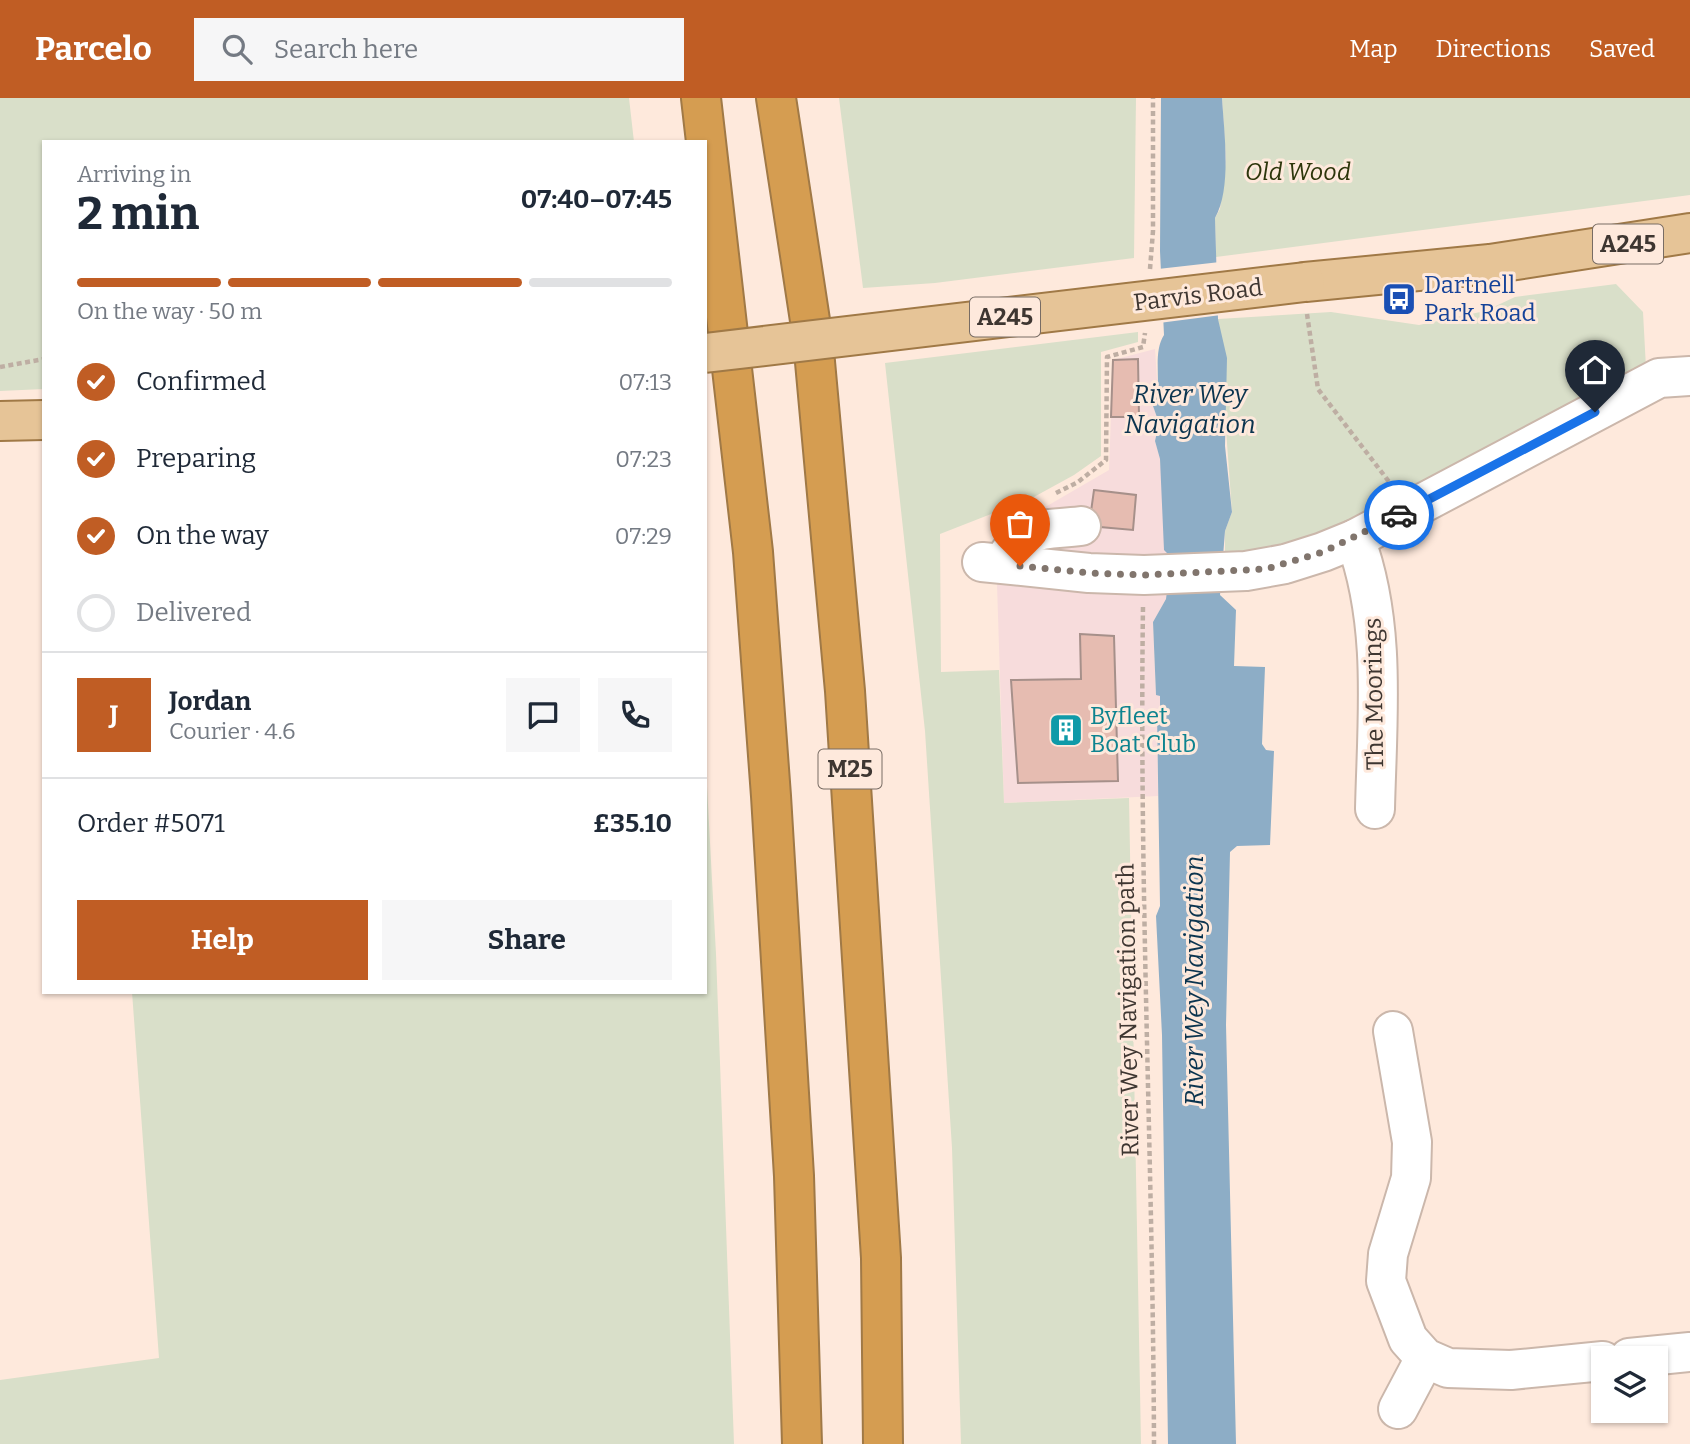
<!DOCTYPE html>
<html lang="en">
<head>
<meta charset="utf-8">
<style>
  :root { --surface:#fff; --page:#f6f6f7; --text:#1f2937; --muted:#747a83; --line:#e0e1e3; --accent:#c05d24 }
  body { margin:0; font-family:Bitter,serif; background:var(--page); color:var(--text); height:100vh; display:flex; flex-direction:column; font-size:26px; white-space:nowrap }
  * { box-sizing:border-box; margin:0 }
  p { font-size:23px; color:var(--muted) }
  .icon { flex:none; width:38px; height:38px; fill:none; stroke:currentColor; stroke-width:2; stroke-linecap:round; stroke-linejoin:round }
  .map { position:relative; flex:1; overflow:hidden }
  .sheet { position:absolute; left:42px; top:42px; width:665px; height:854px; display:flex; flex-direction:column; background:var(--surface); border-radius:0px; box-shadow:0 2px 5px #0004 }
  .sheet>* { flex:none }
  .tools { position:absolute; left:1591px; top:1248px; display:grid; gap:14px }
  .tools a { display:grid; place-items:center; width:77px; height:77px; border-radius:0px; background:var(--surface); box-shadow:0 2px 5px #0004; font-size:35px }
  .pin { position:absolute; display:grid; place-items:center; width:60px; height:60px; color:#fff; margin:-72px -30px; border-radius:50% 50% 50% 0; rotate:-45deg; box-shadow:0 0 7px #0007 }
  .pin .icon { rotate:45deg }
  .courier { position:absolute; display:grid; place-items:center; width:70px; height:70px; margin:-35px; border:5px solid #1a73e8; border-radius:50%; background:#fff; color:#222; box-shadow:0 2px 9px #0007 }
  .headline em { font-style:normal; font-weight:700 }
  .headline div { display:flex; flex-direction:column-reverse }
  .headline { display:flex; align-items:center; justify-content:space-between; height:119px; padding:0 35px }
  h1 { font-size:46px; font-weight:700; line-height:52px }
  .bar { display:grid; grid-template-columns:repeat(4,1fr); gap:10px 7px; align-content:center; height:84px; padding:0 35px }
  .bar i { height:9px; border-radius:5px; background:var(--line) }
  .bar .active { background:var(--accent) }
  .bar p { grid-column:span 4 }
  .line { display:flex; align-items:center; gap:18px; padding:0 35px; border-top:2px solid var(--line) }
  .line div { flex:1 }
  .round { display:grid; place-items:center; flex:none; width:74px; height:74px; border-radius:0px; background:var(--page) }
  ol { padding:0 35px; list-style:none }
  li { display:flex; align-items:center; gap:21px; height:77px }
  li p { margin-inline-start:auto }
  li .icon { padding:7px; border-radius:50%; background:var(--accent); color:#fff; stroke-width:4 }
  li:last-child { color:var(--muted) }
  li i { width:38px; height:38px; border:4px solid var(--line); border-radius:50% }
  .button { display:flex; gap:14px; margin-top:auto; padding:14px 35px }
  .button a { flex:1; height:80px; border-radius:0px; background:var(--accent); color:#fff; font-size:28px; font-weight:700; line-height:80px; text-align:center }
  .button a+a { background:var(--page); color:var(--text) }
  header { display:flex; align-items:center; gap:42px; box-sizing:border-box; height:98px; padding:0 35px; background:var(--accent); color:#fff }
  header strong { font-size:33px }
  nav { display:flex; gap:38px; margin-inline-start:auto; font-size:24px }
  .search { width:490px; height:63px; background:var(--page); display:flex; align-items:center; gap:18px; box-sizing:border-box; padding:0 24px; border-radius:0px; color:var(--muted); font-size:26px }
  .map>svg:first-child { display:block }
  .commercial { fill:#f7dcdc }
  .green { fill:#d9dfc9 }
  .water { fill:#8dadc6 }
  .pier { fill:#fee9dc }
  .building { fill:#e6bcb1; stroke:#a6908a; stroke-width:2 }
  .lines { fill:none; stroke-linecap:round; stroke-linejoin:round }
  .minor-casing { stroke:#cbb7ab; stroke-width:42 }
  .major-casing { stroke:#a07946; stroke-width:42 }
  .highway-casing { stroke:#a07946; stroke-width:42 }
  .path { stroke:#beaea3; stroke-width:4.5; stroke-dasharray:5 3.5; stroke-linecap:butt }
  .minor { stroke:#fff; stroke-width:38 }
  .major { stroke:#e6c497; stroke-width:38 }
  .highway { stroke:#d59d51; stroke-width:38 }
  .major-bridge-casing { stroke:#a07946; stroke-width:42; stroke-linecap:butt }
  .major-bridge { stroke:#e6c497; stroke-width:38 }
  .done { stroke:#81756d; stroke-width:7; stroke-dasharray:0 12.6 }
  .route { stroke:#1a73e8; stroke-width:9 }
  .labels { text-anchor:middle; stroke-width:6; stroke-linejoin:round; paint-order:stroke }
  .shield { fill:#fee9dc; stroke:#786c64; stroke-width:2 }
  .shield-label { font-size:23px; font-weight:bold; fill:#3e3631 }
  .park-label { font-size:24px; font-style:italic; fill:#2d360b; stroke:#fee9dc }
  .transit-label { font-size:24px; fill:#164399; stroke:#fee9dc; text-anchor:start }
  .street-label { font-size:24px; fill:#3e3631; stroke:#fee9dc }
  .culture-label { font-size:24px; fill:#0d838f; stroke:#fee9dc; text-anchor:start }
  .water-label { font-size:26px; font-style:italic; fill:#0b344f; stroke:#fee9dc }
</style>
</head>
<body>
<header>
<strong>Parcelo</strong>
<div class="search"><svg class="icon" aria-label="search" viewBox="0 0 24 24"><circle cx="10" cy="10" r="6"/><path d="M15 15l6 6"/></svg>Search here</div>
<nav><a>Map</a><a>Directions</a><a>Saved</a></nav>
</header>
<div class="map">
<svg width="1690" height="1346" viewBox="0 0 1690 1346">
  <rect width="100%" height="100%" fill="#fee9dc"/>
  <polygon class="commercial" points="1155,251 1158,298 1153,308 1159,325 1155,343 1160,361 1171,459 1166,501 1153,524 1156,597 1160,597 1160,616 1157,617 1158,698 1004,705 996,455 1035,415 1109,372 1113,262"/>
  <g class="green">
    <polygon points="0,0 629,0 634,44 44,44 44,291 0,293"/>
    <polygon points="839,0 1136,0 1134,160 935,185 863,190"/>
    <polygon points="1222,0 1690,0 1690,97 1216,159 1215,120 1220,111 1226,61"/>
    <polygon points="1616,186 1643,214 1646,270 1343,427 1253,458 1225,456 1225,433 1232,414 1218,221 1331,214 1419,227 1485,213 1515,199"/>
    <polygon points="1138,234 1138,244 1101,254 1101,358 1074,377 1032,400 940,436 941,574 999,572 1004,705 1129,700 1141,1346 961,1346 952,1050 925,633 885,265"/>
    <polygon points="705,651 716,856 734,1346 0,1346 0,1282 159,1260 132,894 705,894"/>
  </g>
  <path class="water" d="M1161,0H1222C1224,34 1232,90 1215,120L1218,221L1227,260L1225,348L1232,414L1225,433L1220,497L1236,512L1234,568L1265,569L1262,646L1266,652L1274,653L1270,747L1237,748L1230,754L1226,927L1236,1346H1168L1162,937L1156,818L1160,808L1157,616L1160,615V598L1156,597L1153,524L1166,501L1171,459L1164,452L1160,361L1155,343L1159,325L1153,308C1164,286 1151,258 1164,237L1160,153Z"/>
  <polygon class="pier" points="1220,164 1221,217 1159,225 1158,171"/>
  <g class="building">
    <polygon points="1138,261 1139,319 1111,319 1113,262"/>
    <polygon points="1094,392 1136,397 1133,432 1089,428"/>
    <polygon points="1080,536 1114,538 1118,683 1018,685 1011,582 1081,581"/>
  </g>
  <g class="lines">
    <g class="minor-casing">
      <g id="minor">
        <path d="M1355,441C1387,526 1377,622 1375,711"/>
        <polyline points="982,464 1089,475 1144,477 1246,473 1285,466 1323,454 1355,441 1659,280 1690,278"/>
        <path d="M1003,465C1026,426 1039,433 1081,428"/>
        <polyline points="1393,933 1412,1044 1411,1080 1388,1156 1386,1183 1408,1241 1425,1260 1448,1270 1511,1272 1603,1263"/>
        <polyline points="1629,1260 1690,1254"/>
        <polyline points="1398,1311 1425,1260"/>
      </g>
    </g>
    <g class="major-casing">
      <g id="major">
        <polyline points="1305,184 1490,166 1690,135"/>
        <polyline points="0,323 44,322"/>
      </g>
    </g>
    <g class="highway-casing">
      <g id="highway">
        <polyline points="701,0 753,454 771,698 794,1078 802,1346"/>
        <polyline points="776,0 813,242 845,593 881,1160 883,1346"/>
      </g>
    </g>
    <g class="path">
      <polyline points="1150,171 1153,133 1153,0"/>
      <polyline points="1307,216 1318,291 1390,385"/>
      <polyline points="0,269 44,261"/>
      <polyline points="1056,395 1078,384 1106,362 1107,259 1143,249 1145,235"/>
      <path d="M1143,509C1139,788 1153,1067 1154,1346"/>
    </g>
    <use href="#minor" class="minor"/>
    <use href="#major" class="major"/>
    <use href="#highway" class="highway"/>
    <g class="major-bridge-casing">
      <polyline id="major-bridge" points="705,255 1305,184"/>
    </g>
    <use href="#major-bridge" class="major-bridge"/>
  </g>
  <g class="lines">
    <polyline class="done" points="1020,468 1089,475 1144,477 1266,471 1323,454 1399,417"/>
    <polyline class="route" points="1399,417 1595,314"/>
  </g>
  <defs>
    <g id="bus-square" transform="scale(1.75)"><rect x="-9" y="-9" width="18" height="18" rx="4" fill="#1a4fb4" stroke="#fee9dc"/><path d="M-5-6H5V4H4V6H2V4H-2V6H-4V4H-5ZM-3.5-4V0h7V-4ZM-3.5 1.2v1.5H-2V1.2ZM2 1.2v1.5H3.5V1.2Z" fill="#fff"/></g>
    <g id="building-square" transform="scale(1.75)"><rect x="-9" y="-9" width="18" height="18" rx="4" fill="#0f9aa8" stroke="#fee9dc"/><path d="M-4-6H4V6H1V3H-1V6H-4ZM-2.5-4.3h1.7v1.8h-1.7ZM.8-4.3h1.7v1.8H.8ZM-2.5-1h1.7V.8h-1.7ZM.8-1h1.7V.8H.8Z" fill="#fff"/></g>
  </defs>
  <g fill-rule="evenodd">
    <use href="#bus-square" x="1399" y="201"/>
    <use href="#building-square" x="1066" y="632"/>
  </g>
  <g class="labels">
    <g class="shield">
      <rect x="1593" y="126.5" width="70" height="39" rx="5"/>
      <rect x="970" y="199.5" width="70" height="39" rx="5"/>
      <rect x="818.5" y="651.5" width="63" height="39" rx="5"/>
    </g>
    <g class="shield-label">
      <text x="1628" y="154">A245</text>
      <text x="1005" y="227">A245</text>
      <text x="850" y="679">M25</text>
    </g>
    <g class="park-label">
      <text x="1298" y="82">Old Wood</text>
    </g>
    <g class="transit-label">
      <text x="1424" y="195">Dartnell<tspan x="1424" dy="28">Park Road</tspan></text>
    </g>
    <g class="street-label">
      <text transform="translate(1198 197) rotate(-7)" y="8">Parvis Road</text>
      <text transform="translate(1374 596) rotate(-91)" y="8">The Moorings</text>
      <text transform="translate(1128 912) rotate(-91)" y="8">River Wey Navigation path</text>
    </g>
    <g class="culture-label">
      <text x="1090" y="626">Byfleet<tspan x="1090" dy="28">Boat Club</tspan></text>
    </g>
    <g class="water-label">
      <text x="1190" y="305">River Wey<tspan x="1190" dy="30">Navigation</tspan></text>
      <text transform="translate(1194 883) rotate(-90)" y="9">River Wey Navigation</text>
    </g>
  </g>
</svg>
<div class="tools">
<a><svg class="icon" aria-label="layers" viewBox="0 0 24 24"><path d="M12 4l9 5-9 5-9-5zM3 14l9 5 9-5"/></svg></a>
</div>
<div class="pin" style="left:1020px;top:468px;background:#ea580c"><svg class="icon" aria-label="bag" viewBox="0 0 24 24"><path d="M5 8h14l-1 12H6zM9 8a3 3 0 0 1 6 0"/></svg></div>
<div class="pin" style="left:1595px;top:314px;background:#1f2937"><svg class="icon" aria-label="home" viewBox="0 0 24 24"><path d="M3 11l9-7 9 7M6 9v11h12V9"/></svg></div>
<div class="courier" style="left:1399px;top:417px"><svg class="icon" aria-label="car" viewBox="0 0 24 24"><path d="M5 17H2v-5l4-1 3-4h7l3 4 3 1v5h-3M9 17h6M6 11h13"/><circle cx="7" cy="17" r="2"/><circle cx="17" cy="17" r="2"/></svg></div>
<section class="sheet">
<div class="headline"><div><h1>2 min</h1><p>Arriving in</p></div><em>07:40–07:45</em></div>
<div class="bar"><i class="active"></i><i class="active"></i><i class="active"></i><i></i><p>On the way · 50 m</p></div>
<ol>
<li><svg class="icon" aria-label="check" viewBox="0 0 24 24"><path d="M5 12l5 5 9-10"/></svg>Confirmed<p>07:13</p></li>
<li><svg class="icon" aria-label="check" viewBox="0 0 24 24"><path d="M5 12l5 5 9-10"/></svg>Preparing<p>07:23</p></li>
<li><svg class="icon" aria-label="check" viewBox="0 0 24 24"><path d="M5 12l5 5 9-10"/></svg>On the way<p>07:29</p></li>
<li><i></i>Delivered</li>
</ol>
<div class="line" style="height:126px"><b class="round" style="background:var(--accent);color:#fff">J</b><div><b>Jordan</b><p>Courier · 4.6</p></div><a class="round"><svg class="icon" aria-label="chat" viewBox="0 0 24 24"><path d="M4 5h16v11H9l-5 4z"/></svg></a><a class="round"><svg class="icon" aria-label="phone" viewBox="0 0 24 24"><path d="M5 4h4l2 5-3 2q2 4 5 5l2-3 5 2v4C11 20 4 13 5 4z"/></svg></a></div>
<div class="line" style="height:91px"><div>Order #5071</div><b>£35.10</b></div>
<div class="button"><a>Help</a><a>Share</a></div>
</section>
</div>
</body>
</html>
